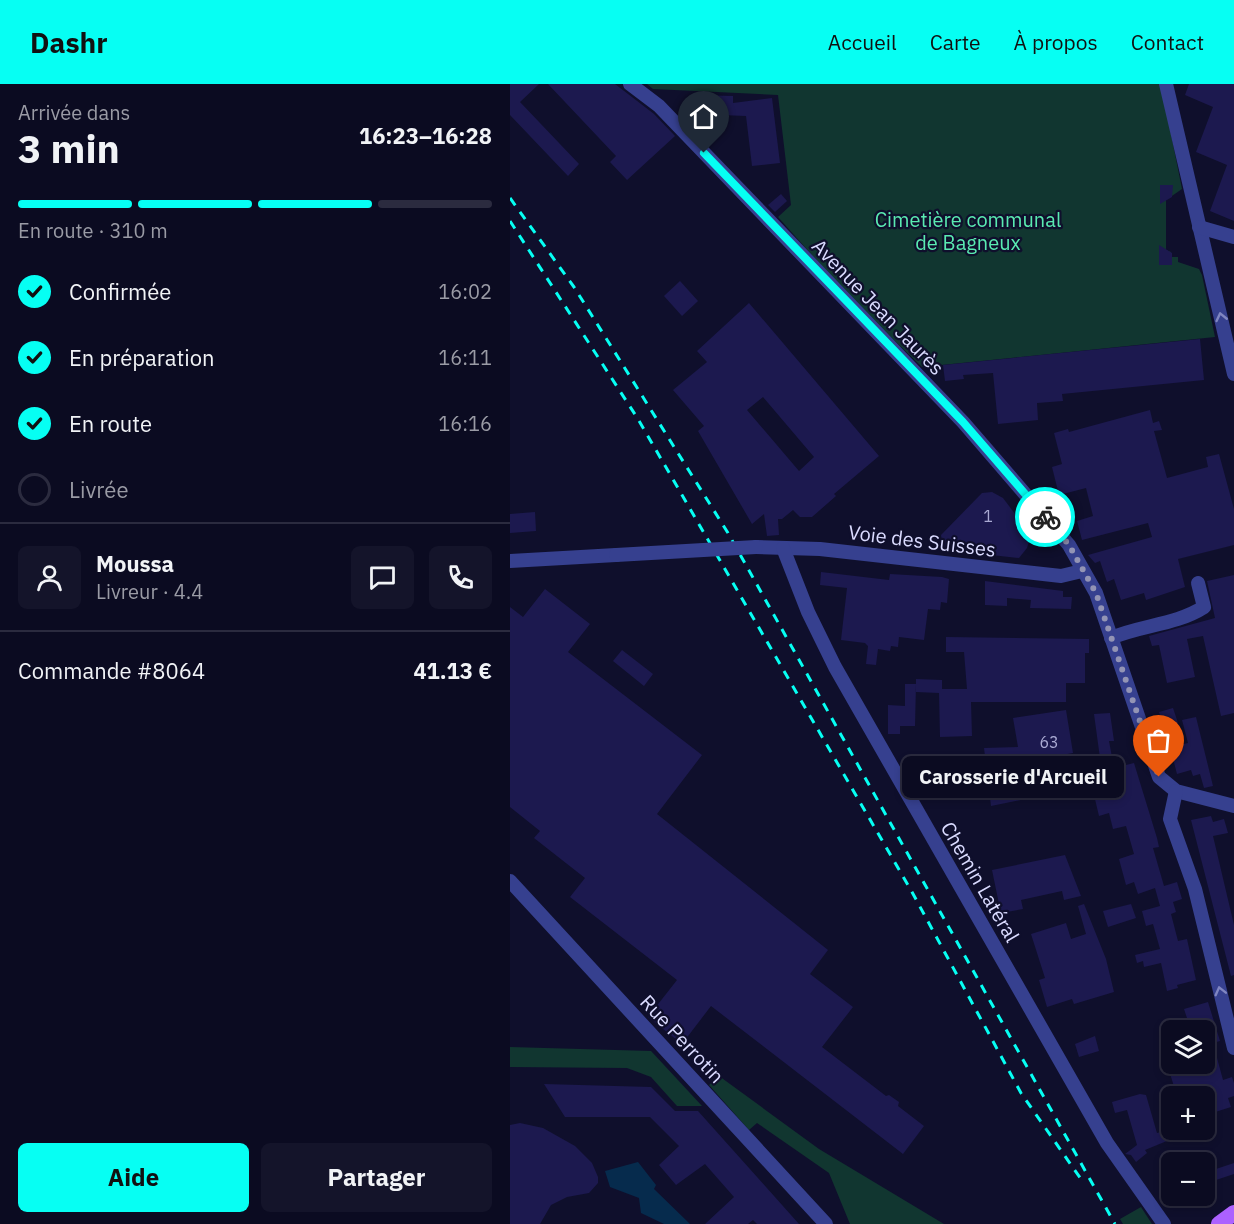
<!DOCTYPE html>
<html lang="fr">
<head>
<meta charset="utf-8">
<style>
  :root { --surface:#0b0b21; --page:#14142a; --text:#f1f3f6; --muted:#9a9ba5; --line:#2b2b3f; --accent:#06fff3 }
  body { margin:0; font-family:"IBM Plex Sans",sans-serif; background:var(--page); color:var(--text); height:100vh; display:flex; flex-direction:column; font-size:22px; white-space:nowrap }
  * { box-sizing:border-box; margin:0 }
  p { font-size:20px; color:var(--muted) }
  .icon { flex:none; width:33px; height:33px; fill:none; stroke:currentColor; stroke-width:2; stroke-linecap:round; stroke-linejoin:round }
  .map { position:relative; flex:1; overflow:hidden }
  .details { display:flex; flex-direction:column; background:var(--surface); width:510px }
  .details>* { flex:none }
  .buttons { position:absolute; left:651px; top:936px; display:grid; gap:12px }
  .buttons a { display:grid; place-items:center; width:54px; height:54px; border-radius:9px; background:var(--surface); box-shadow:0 3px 9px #0003,0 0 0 2px var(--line); font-size:30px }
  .pin { position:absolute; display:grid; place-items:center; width:51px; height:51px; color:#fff; margin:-62px -26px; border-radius:50% 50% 50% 0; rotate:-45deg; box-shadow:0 0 6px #0007 }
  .pin .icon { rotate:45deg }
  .courier { position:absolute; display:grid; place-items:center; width:60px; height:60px; margin:-30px; border:4px solid #06fff3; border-radius:50%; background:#fff; color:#222; box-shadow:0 2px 8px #0007 }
  .bubble { position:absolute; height:42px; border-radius:9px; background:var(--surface); box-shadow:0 3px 9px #0003,0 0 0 2px var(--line); font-size:20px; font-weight:700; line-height:42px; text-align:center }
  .head em { font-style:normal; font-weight:700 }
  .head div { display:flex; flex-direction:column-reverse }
  .head { display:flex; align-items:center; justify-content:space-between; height:102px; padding:0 18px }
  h1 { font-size:39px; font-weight:700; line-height:45px }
  .bar { display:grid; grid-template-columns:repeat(4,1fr); gap:9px 6px; align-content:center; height:72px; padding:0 18px }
  .bar i { height:8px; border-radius:4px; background:var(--line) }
  .bar .active { background:var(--accent) }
  .bar p { grid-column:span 4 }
  .line { display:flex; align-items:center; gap:15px; padding:0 18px; border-top:2px solid var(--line) }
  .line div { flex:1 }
  .round { display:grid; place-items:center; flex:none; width:63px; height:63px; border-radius:9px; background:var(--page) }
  ol { padding:0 18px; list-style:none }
  li { display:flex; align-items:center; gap:18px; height:66px }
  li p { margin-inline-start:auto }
  li .icon { padding:6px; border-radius:50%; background:var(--accent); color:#111; stroke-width:4 }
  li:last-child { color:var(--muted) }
  li i { width:33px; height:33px; border:3px solid var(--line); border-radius:50% }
  .primary-button { display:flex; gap:12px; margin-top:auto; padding:12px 18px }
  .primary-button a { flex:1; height:69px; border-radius:9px; background:var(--accent); color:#111; font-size:24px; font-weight:700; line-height:69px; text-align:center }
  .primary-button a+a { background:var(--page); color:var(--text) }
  header { display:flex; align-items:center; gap:36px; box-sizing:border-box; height:84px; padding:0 30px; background:var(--accent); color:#111 }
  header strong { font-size:28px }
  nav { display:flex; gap:33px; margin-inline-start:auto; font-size:21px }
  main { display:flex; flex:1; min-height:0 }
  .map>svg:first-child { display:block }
  .green { fill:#113630 }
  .water { fill:#062b4d }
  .building { fill:#1c194f; fill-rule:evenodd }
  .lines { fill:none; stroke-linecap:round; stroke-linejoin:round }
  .minor { stroke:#36408f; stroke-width:14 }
  .major { stroke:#ac61ff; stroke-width:16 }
  .rail { stroke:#06fff3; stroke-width:3; stroke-dasharray:9 8; stroke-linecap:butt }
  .minor-bridge { stroke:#36408f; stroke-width:14 }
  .oneway { stroke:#8086c1 }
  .done { stroke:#9394b5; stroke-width:6; stroke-dasharray:0 10.8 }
  .route { stroke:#06fff3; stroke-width:8 }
  .labels { text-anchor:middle; stroke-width:4.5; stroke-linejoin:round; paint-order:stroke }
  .number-label { font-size:16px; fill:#aaaad3 }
  .park-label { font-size:20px; fill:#5aeab1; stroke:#0f0f2c }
  .street-label { font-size:20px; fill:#dadbff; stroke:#0f0f2c }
</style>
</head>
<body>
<header>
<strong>Dashr</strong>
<nav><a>Accueil</a><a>Carte</a><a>À propos</a><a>Contact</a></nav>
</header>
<main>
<section class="details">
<div class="head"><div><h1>3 min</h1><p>Arrivée dans</p></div><em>16:23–16:28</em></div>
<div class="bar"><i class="active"></i><i class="active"></i><i class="active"></i><i></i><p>En route · 310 m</p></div>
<ol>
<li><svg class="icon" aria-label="check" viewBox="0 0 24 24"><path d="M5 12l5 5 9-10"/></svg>Confirmée<p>16:02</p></li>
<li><svg class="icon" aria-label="check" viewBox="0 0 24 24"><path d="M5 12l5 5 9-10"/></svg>En préparation<p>16:11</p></li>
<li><svg class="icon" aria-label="check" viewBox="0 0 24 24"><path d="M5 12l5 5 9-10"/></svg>En route<p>16:16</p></li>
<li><i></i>Livrée</li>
</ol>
<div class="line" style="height:108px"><a class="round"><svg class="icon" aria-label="person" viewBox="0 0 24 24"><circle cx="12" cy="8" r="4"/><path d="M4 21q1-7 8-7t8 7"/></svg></a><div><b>Moussa</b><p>Livreur · 4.4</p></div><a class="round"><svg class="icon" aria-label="chat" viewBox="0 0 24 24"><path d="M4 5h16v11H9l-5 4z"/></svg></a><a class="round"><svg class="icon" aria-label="phone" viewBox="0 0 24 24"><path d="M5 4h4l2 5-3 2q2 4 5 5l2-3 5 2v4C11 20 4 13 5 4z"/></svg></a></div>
<div class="line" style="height:78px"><div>Commande #8064</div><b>41.13 €</b></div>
<div class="primary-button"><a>Aide</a><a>Partager</a></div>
</section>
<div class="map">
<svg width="724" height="1140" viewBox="0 0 724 1140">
  <rect width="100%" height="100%" fill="#0f0f2c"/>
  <g class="green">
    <polygon points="137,0 651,0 672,105 656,116 656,166 661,168 662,173 668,173 668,178 689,185 692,191 705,253 412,283 345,219 268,133 281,121 268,11 143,5"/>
    <polygon points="0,963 141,967 192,1022 167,1022 141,993 117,984 0,983"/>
    <polygon points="209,992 309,1065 434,1140 340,1140 319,1089 247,1039 239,1046 199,1001"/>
    <polygon points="631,1123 642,1140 613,1140 610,1135"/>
  </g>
  <polygon class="water" points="128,1078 146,1101 144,1105 180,1140 154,1140 131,1129 129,1114 100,1103 95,1087"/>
  <g class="building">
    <polygon points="0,0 29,0 10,18 69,80 58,92 0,31"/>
    <polygon points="38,0 105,0 144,30 165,52 117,96 100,78 106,72"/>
    <polygon points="679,0 724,0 724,137 700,127 717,81 686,68 703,23 675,11"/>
    <polygon points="185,11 223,12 223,19 262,14 270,79 242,82 236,32 185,30"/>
    <polygon points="650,101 663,101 662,113 650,120"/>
    <polygon points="271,110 277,117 265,128 258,121"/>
    <polygon points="649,161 662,169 662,181 649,181"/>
    <polygon points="170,197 188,217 172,232 154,212"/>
    <path d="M239,219L369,372L324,410L326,412L302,433H290L283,426L272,435H268L269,451L257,452L254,430L242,440L188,347L194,342L163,306L197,278L187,267ZM253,313L304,373L289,387L237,326Z"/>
    <polygon points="690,255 694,296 552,310 553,317 527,319 528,336 488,340 483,289 453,291 454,295 435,297 433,281"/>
    <polygon points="640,326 643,339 649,337 652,346 644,347 657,394 698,383 696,373 709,370 724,425 724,461 668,475 675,503 636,516 634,509 611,516 604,495 597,498 590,477 585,479 578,471 642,453 638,439 572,456 567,437 583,432 576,404 549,411 542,383 552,380 544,349 558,345 559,348"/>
    <polygon points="482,408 493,414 521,451 517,464 509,474 437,466 432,460 431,451 472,409"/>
    <polygon points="25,428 26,447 0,449 0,430"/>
    <polygon points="311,488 379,496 380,490 432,493 439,495 437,519 431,518 430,526 418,525 414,556 389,553 388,563 381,562 380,567 368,565 366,581 356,580 358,562 355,559 331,556 337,504 310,501"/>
    <polygon points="724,491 724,629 711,632 693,552 677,555 685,593 657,599 649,561 642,562 639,552 705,534 697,497"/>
    <polygon points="475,497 553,507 553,513 562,513 561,525 520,524 521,516 497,514 497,522 475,521"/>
    <polygon points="35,505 80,540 58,568 192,671 147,730 318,866 300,890 343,923 312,963 376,1012 379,1011 389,1018 388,1022 414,1042 393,1070 201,922 172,960 138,933 167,896 60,813 75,794 24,754 30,747 0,723 0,523 13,533"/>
    <polygon points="436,553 579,555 579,569 575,569 575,599 556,599 556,618 461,618 462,652 430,653 429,609 406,608 406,595 432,596 432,605 457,605 454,568 436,568"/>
    <polygon points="112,566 143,590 134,602 103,577"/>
    <polygon points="395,600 406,600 405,642 390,642 390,650 378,650 378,621 395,622"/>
    <polygon points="663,624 668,639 654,643 649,628"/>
    <polygon points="556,626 563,669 518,677 525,713 481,722 474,664 508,663 503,634"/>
    <polygon points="600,629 604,657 599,657 604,684 624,679 647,754 649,763 643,764 654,802 667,798 672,815 663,818 666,828 661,830 668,857 677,855 686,896 667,901 668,904 657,907 651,879 634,883 633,877 627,879 625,871 650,865 643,840 636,842 632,827 650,822 645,804 628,810 624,798 616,801 609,775 624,770 616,742 603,745 599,729 589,732 579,690 582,690 579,680 590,674 584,630"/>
    <polygon points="686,633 703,702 694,704 690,690 683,692 681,686 667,690 660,663 678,659 672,636"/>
    <polygon points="701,732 703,738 714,735 718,749 703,752 724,841 724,891 721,892 681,736"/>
    <polygon points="555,771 571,812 554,816 552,807 511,816 513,825 485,830 483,821 489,820 482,786"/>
    <polygon points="574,820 596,875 604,908 564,920 562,915 537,923 529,896 535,894 521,850 556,839 561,855 576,850 568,822"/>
    <polygon points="621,820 626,834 598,843 593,827"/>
    <polygon points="698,918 710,957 703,959 713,996 722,993 724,999 724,1012 718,1014 721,1023 699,1030 697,1021 694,1021 694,1012 667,1012 657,980 694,980 694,946 681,946 674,925"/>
    <polygon points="585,952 589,967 569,973 565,960"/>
    <polygon points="34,1000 141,1003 165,1027 188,1027 289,1140 247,1140 243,1136 238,1140 195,1140 224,1113 195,1080 166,1101 149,1081 169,1062 140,1033 55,1033"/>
    <polygon points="630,1010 636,1011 647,1049 659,1046 681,1047 635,1066 637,1069 626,1078 621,1071 615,1070 627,1061 617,1026 605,1029 602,1018"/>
    <polygon points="10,1039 33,1044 65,1062 82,1079 88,1093 88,1099 79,1109 57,1113 41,1121 30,1140 0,1140 0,1041"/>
    <polygon points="724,1079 724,1090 694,1100 694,1089"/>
    <polygon points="664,1112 684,1112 686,1118 672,1123"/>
  </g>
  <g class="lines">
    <g class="minor">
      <polyline points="120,0 149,22 453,338 559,461 586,509 649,693 666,707 724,722"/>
      <polyline points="656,0 724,290"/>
      <polyline points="689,143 724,153"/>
      <polyline points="246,463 310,465 551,492 572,487"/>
      <polyline points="273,464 298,528 325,583 597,1059 654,1140"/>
      <polyline points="0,477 106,471"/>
      <path d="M601,554C631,541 666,541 694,523L688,499"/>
      <polyline points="666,707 660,735 685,805 724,964"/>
      <polyline points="0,797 316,1140"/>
    </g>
    <polyline class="major" points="709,1140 724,1129"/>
    <g class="rail">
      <polyline points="0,114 64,203 218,449 605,1140"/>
      <polyline points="0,137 128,335 402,808 511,1009 573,1098"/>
    </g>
    <polyline class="minor-bridge" points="106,471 246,463"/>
  </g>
  <defs><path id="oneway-chevron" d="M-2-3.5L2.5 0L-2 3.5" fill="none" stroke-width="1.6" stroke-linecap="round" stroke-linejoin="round" transform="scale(1.5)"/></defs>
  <g class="oneway">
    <use href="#oneway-chevron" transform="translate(711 233) rotate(-103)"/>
    <use href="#oneway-chevron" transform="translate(710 907) rotate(-104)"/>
  </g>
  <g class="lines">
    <polyline class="done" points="535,433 559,461 586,509 649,693"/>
    <polyline class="route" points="194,69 453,338 535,433"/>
  </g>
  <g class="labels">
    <g class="number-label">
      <text x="478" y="438">1</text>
      <text x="539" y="664">63</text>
    </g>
    <g class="park-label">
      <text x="458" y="143">Cimetière communal<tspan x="458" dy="23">de Bagneux</tspan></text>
    </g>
    <g class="street-label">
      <text transform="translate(368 223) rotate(46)" y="7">Avenue Jean Jaurès</text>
      <text transform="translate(412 457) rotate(7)" y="7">Voie des Suisses</text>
      <text transform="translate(470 798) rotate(60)" y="7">Chemin Latéral</text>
      <text transform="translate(172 955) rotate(47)" y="7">Rue Perrotin</text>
    </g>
  </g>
</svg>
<div class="buttons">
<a><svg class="icon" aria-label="layers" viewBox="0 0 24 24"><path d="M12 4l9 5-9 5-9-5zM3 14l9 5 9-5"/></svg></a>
<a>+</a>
<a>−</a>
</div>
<div class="pin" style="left:649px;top:693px;background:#ea580c"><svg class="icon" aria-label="bag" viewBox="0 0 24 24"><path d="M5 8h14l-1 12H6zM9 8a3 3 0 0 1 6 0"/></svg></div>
<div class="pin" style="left:194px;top:69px;background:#1f2937"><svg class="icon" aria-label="home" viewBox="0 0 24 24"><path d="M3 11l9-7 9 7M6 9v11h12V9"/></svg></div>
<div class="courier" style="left:535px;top:433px"><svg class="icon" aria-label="bike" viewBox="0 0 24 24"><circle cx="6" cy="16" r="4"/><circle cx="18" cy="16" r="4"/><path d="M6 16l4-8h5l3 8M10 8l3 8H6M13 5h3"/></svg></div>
<div class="bubble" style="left:392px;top:672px;width:222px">Carosserie d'Arcueil</div>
</div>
</main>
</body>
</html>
